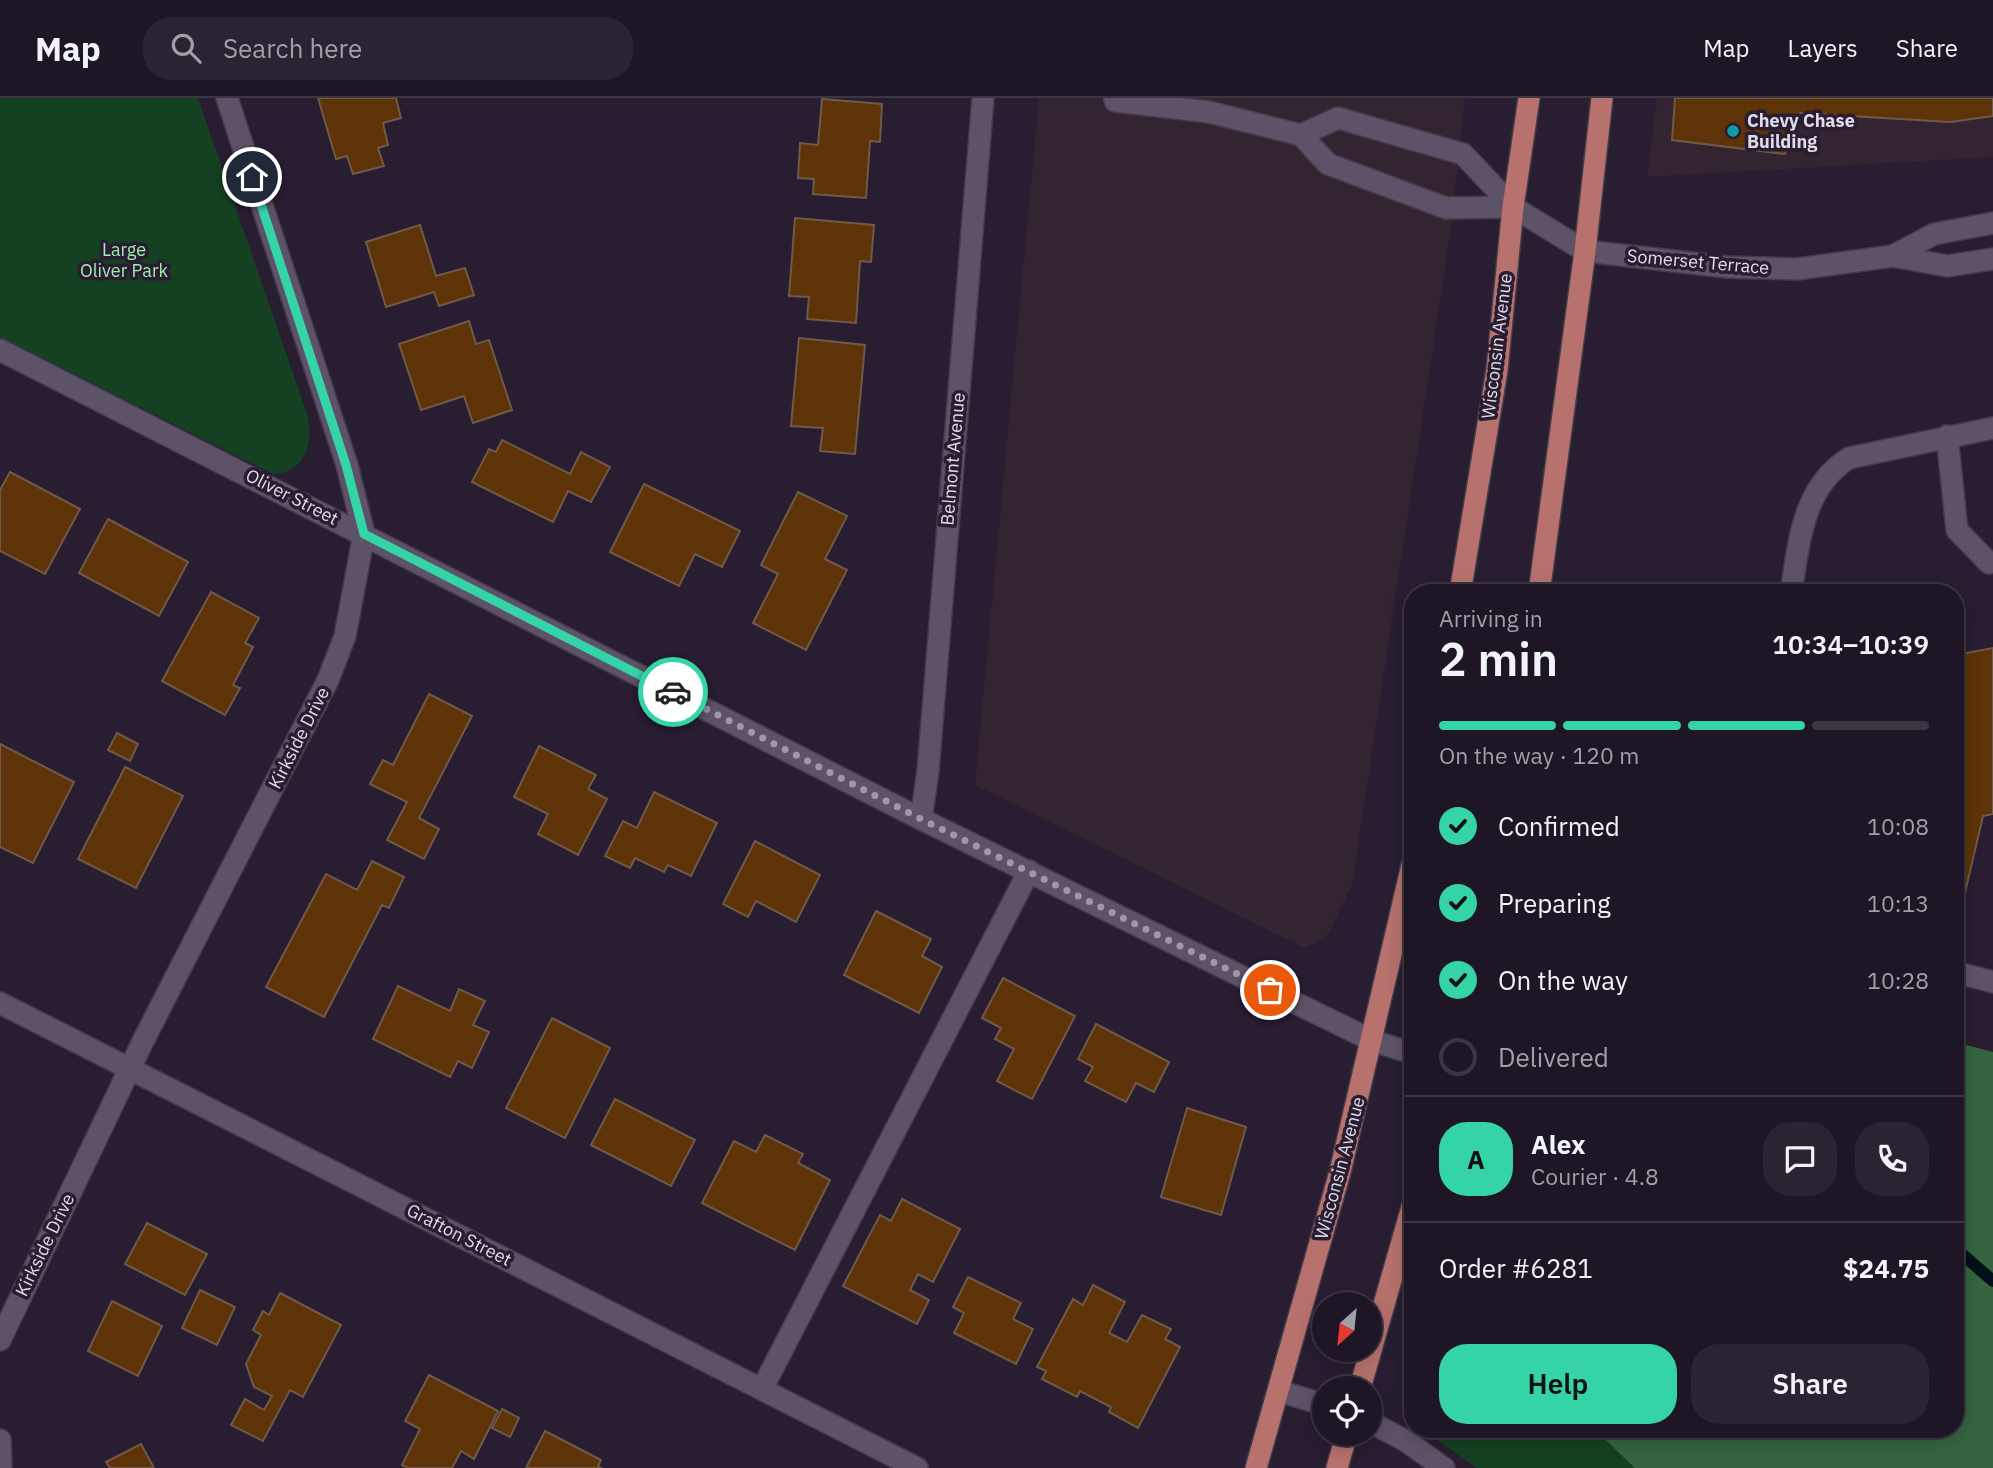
<!DOCTYPE html>
<html lang="en">
<head>
<meta charset="utf-8">
<style>
  :root { --surface:#1e1625; --page:#2b2332; --text:#f1f3f6; --muted:#a19fa7; --line:#3c3542; --accent:#35d4a7 }
  body { margin:0; font-family:"IBM Plex Sans",sans-serif; background:var(--page); color:var(--text); height:100vh; display:flex; flex-direction:column; font-size:26px; white-space:nowrap }
  * { box-sizing:border-box; margin:0 }
  p { font-size:23px; color:var(--muted) }
  .icon { flex:none; width:38px; height:38px; fill:none; stroke:currentColor; stroke-width:2; stroke-linecap:round; stroke-linejoin:round }
  .map { position:relative; flex:1; overflow:hidden }
  .sheet { position:absolute; left:1404px; top:486px; width:560px; height:854px; display:flex; flex-direction:column; background:var(--surface); border-radius:28px; box-shadow:0 4px 18px #0003,0 0 0 2px var(--line) }
  .sheet>* { flex:none }
  .needle { width:46px; rotate:207deg }
  .buttons { position:absolute; left:1312px; top:1194px; display:grid; gap:14px }
  .buttons a { display:grid; place-items:center; width:70px; height:70px; border-radius:50%; background:var(--surface); box-shadow:0 4px 18px #0003,0 0 0 2px var(--line); font-size:35px }
  .pin { position:absolute; display:grid; place-items:center; width:60px; height:60px; color:#fff; margin:-30px; border:4px solid #fff; border-radius:50%; box-shadow:0 2px 7px #0007 }
  .courier { position:absolute; display:grid; place-items:center; width:70px; height:70px; margin:-35px; border:5px solid #35d4a7; border-radius:50%; background:#fff; color:#222; box-shadow:0 2px 9px #0007 }
  .head em { font-style:normal; font-weight:600 }
  .head div { display:flex; flex-direction:column-reverse }
  .head { display:flex; align-items:center; justify-content:space-between; height:119px; padding:0 35px }
  h1 { font-size:46px; font-weight:600; line-height:52px }
  .bar { display:grid; grid-template-columns:repeat(4,1fr); gap:10px 7px; align-content:center; height:84px; padding:0 35px }
  .bar i { height:9px; border-radius:5px; background:var(--line) }
  .bar .selected { background:var(--accent) }
  .bar p { grid-column:span 4 }
  .line { display:flex; align-items:center; gap:18px; padding:0 35px; border-top:2px solid var(--line) }
  .line div { flex:1 }
  .round { display:grid; place-items:center; flex:none; width:74px; height:74px; border-radius:28px; background:var(--page) }
  ol { padding:0 35px; list-style:none }
  li { display:flex; align-items:center; gap:21px; height:77px }
  li p { margin-inline-start:auto }
  li .icon { padding:7px; border-radius:50%; background:var(--accent); color:#111; stroke-width:4 }
  li:last-child { color:var(--muted) }
  li i { width:38px; height:38px; border:4px solid var(--line); border-radius:50% }
  .cta { display:flex; gap:14px; margin-top:auto; padding:14px 35px }
  .cta a { flex:1; height:80px; border-radius:28px; background:var(--accent); color:#111; font-size:28px; font-weight:600; line-height:80px; text-align:center }
  .cta a+a { background:var(--page); color:var(--text) }
  header { display:flex; align-items:center; gap:42px; box-sizing:border-box; height:98px; padding:0 35px; background:var(--surface); border-bottom:2px solid var(--line) }
  header strong { font-size:33px }
  nav { display:flex; gap:38px; margin-inline-start:auto; font-size:24px }
  .search { width:490px; height:63px; background:var(--page); display:flex; align-items:center; gap:18px; box-sizing:border-box; padding:0 24px; border-radius:28px; color:var(--muted); font-size:26px }
  .map>svg:first-child { display:block }
  .commercial { fill:#332431 }
  .green { fill:#144121 }
  .forest { fill:#346540 }
  .lines { fill:none; stroke-linecap:round; stroke-linejoin:round }
  .stream { stroke:#001117; stroke-width:12 }
  .building { fill:#5d3307; stroke:#6f5948; stroke-width:2 }
  .lane-casing { stroke:#433a4a; stroke-width:24 }
  .street-casing { stroke:#433a4a; stroke-width:24 }
  .primary-casing { stroke:#433a4a; stroke-width:24 }
  .lane { stroke:#5e5268; stroke-width:21 }
  .street { stroke:#5e5268; stroke-width:21 }
  .primary { stroke:#b7726d; stroke-width:21 }
  .done { stroke:#a098a7; stroke-width:7; stroke-dasharray:0 12.6 }
  .route { stroke:#35d4a7; stroke-width:9 }
  .culture-dot { fill:#0f9aa8; stroke:#281d31; stroke-width:2.5 }
  .labels { text-anchor:middle; stroke-width:7; stroke-linejoin:round; paint-order:stroke }
  .poi-label { font-size:18px; font-weight:bold; fill:#e1dae7; stroke:#281d31; text-anchor:start }
  .park-label { font-size:18px; fill:#a0ebaf; stroke:#281d31 }
  .street-label { font-size:18px; fill:#e1dae7; stroke:#281d31 }
</style>
</head>
<body>
<header>
<strong>Map</strong>
<div class="search"><svg class="icon" aria-label="search" viewBox="0 0 24 24"><circle cx="10" cy="10" r="6"/><path d="M15 15l6 6"/></svg>Search here</div>
<nav><a>Map</a><a>Layers</a><a>Share</a></nav>
</header>
<div class="map">
<svg width="1993" height="1370" viewBox="0 0 1993 1370">
  <rect width="100%" height="100%" fill="#281d31"/>
  <g class="commercial">
    <polygon points="1039,0 1465,0 1450,136 1352,787 1328,837 1305,850 975,687"/>
    <polygon points="1657,0 1993,0 1993,59 1647,79"/>
  </g>
  <g class="green">
    <path d="M0,0H198L307,316C315,344 305,375 273,376L0,239Z"/>
    <polygon points="1423,1332 1955,1332 1993,1370 1477,1370"/>
  </g>
  <polygon class="forest" points="1955,944 1993,954 1993,1370 1635,1370 1595,1332 1955,1332"/>
  <g class="lines">
    <polyline class="stream" points="1955,1150 1993,1183"/>
  </g>
  <g class="building">
    <polygon points="318,0 396,0 401,20 383,25 388,47 378,50 384,68 353,76 347,58 336,61"/>
    <polygon points="1675,0 1993,0 1993,18 1950,24 1800,15 1785,56 1672,42"/>
    <polygon points="822,1 882,6 880,44 870,43 866,100 813,96 814,81 798,80 800,45 818,47"/>
    <polygon points="795,120 874,127 871,164 860,163 856,225 807,221 809,199 789,198"/>
    <polygon points="420,127 436,178 465,170 474,197 439,208 434,194 386,209 366,144"/>
    <polygon points="469,223 476,246 489,242 512,312 473,325 464,298 421,312 399,246"/>
    <polygon points="799,240 865,247 855,356 820,353 823,330 791,328"/>
    <polygon points="502,342 570,376 581,354 610,369 591,404 568,393 553,424 472,384 489,351 496,354"/>
    <polygon points="10,374 80,411 45,476 0,453 0,392"/>
    <polygon points="644,386 740,433 722,469 695,456 679,488 610,454"/>
    <polygon points="798,394 847,418 825,461 847,472 806,552 753,525 778,476 761,467"/>
    <polygon points="108,421 188,464 159,518 79,475"/>
    <polygon points="211,494 259,520 245,545 253,549 233,587 240,590 225,617 162,583"/>
    <polygon points="1993,550 1993,716 1983,718 1965,795 1955,805 1955,557"/>
    <polygon points="429,596 472,618 419,720 439,731 424,761 387,742 407,704 370,686 383,662 393,667"/>
    <polygon points="117,635 138,646 130,663 108,652"/>
    <polygon points="0,646 74,684 33,765 0,749"/>
    <polygon points="539,648 596,677 588,691 607,701 578,757 538,736 548,716 514,699"/>
    <polygon points="125,669 183,698 136,790 78,761"/>
    <polygon points="654,694 717,725 691,778 668,767 664,774 635,760 630,770 605,758 623,723 637,730"/>
    <polygon points="755,743 820,777 796,824 756,803 748,819 723,806"/>
    <polygon points="372,763 404,779 389,810 382,807 324,919 266,889 326,776 357,792"/>
    <polygon points="876,813 931,841 922,858 942,869 919,915 844,877"/>
    <polygon points="1003,880 1075,918 1032,1001 997,983 1014,951 995,941 1001,930 982,920"/>
    <polygon points="398,888 450,913 459,891 485,903 473,927 489,934 472,970 458,963 450,979 373,941"/>
    <polygon points="552,920 610,950 565,1040 506,1010"/>
    <polygon points="1096,926 1169,964 1154,994 1136,985 1126,1004 1085,983 1093,969 1078,961"/>
    <polygon points="615,1001 695,1042 671,1088 591,1047"/>
    <polygon points="1187,1010 1246,1029 1221,1117 1161,1099"/>
    <polygon points="765,1037 803,1056 798,1065 830,1082 795,1152 702,1105 734,1043 756,1054"/>
    <polygon points="902,1101 960,1131 933,1184 918,1176 910,1192 929,1202 917,1226 843,1188 880,1117 891,1123"/>
    <polygon points="147,1125 207,1156 185,1197 125,1166"/>
    <polygon points="968,1179 1021,1205 1013,1221 1033,1231 1016,1266 954,1235 964,1215 953,1209"/>
    <polygon points="1093,1187 1125,1204 1109,1235 1127,1244 1142,1217 1171,1231 1165,1241 1180,1249 1138,1330 1109,1314 1111,1309 1080,1293 1077,1299 1042,1281 1046,1273 1037,1269 1073,1201 1083,1207"/>
    <polygon points="200,1192 235,1209 217,1247 182,1230"/>
    <polygon points="280,1195 341,1227 303,1299 290,1292 263,1343 231,1327 245,1301 264,1312 272,1298 254,1289 246,1266 261,1237 253,1232 263,1213 269,1217"/>
    <polygon points="112,1203 162,1228 138,1278 88,1253"/>
    <polygon points="429,1277 498,1313 474,1361 461,1353 452,1370 408,1370 402,1367 420,1331 405,1323"/>
    <polygon points="502,1311 519,1320 510,1339 492,1330"/>
    <polygon points="545,1333 601,1362 598,1368 601,1370 526,1370"/>
    <polygon points="141,1346 154,1370 110,1370 106,1364"/>
  </g>
  <g class="lines">
    <g class="lane-casing">
      <g id="lane">
        <polyline points="1115,0 1115,3 1209,14 1301,37 1328,66 1446,110 1513,109"/>
        <polyline points="1301,37 1338,20 1463,56 1513,109"/>
        <polyline points="1947,338 1957,432 1989,465"/>
        <path d="M1791,495C1799,445 1802,390 1849,360L1993,330"/>
        <polyline points="1955,874 1993,884"/>
        <polyline points="1373,943 1412,955"/>
        <polyline points="762,1291 1029,773"/>
      </g>
    </g>
    <g class="street-casing">
      <g id="street">
        <polyline points="1513,109 1585,153 1727,169 1797,171 1893,158 1947,168 1993,161"/>
        <polyline points="1893,158 1934,136 1993,125"/>
        <polyline points="0,252 921,721 1373,943"/>
        <polyline points="921,721 928,673 983,0"/>
        <polyline points="0,905 917,1370"/>
        <polyline points="0,1242 143,943 328,582 345,538 364,436 347,367 227,0"/>
        <polyline points="1279,1293 1325,1307"/>
        <polyline points="1370,1324 1406,1343 1444,1370"/>
        <polyline points="0,1342 1,1370"/>
      </g>
    </g>
    <g class="primary-casing">
      <g id="primary">
        <polyline points="1460,495 1497,272 1513,109 1529,0"/>
        <polyline points="1539,495 1585,153 1602,0"/>
        <polyline points="1360,1290 1412,1109"/>
        <polyline points="1256,1370 1340,1074 1412,767"/>
        <polyline points="1337,1370 1347,1335"/>
      </g>
    </g>
    <use href="#lane" class="lane"/>
    <use href="#street" class="street"/>
    <use href="#primary" class="primary"/>
  </g>
  <g class="lines">
    <polyline class="done" points="673,594 921,721 1270,892"/>
    <polyline class="route" points="252,79 346,367 364,436 673,594"/>
  </g>
  <circle class="culture-dot" cx="1733" cy="33" r="7"/>
  <g class="labels">
    <g class="poi-label">
      <text x="1747" y="29">Chevy Chase<tspan x="1747" dy="21">Building</tspan></text>
    </g>
    <g class="park-label">
      <text x="124" y="158">Large<tspan x="124" dy="21">Oliver Park</tspan></text>
    </g>
    <g class="street-label">
      <text transform="translate(1698 164) rotate(5)" y="6">Somerset Terrace</text>
      <text transform="translate(1497 248) rotate(-83)" y="6">Wisconsin Avenue</text>
      <text transform="translate(953 361) rotate(-85)" y="6">Belmont Avenue</text>
      <text transform="translate(292 399) rotate(27)" y="6">Oliver Street</text>
      <text transform="translate(299 640) rotate(-63)" y="6">Kirkside Drive</text>
      <text transform="translate(1340 1070) rotate(-75)" y="6">Wisconsin Avenue</text>
      <text transform="translate(459 1137) rotate(27)" y="6">Grafton Street</text>
      <text transform="translate(45 1147) rotate(-64)" y="6">Kirkside Drive</text>
    </g>
  </g>
</svg>
<div class="buttons">
<a><svg class="needle" viewBox="-14 -14 28 28"><path d="M0-13l5 13h-10z" fill="#e53935"/><path d="M0 13l5-13h-10z" fill="#a19fa7"/></svg></a>
<a><svg class="icon" aria-label="locate" viewBox="0 0 24 24"><circle cx="12" cy="12" r="6"/><path d="M12 2v4M12 18v4M2 12h4M18 12h4"/></svg></a>
</div>
<div class="pin" style="left:1270px;top:892px;background:#ea580c"><svg class="icon" aria-label="bag" viewBox="0 0 24 24"><path d="M5 8h14l-1 12H6zM9 8a3 3 0 0 1 6 0"/></svg></div>
<div class="pin" style="left:252px;top:79px;background:#1f2937"><svg class="icon" aria-label="home" viewBox="0 0 24 24"><path d="M3 11l9-7 9 7M6 9v11h12V9"/></svg></div>
<div class="courier" style="left:673px;top:594px"><svg class="icon" aria-label="car" viewBox="0 0 24 24"><path d="M5 17H2v-5l4-1 3-4h7l3 4 3 1v5h-3M9 17h6M6 11h13"/><circle cx="7" cy="17" r="2"/><circle cx="17" cy="17" r="2"/></svg></div>
<section class="sheet">
<div class="head"><div><h1>2 min</h1><p>Arriving in</p></div><em>10:34–10:39</em></div>
<div class="bar"><i class="selected"></i><i class="selected"></i><i class="selected"></i><i></i><p>On the way · 120 m</p></div>
<ol>
<li><svg class="icon" aria-label="check" viewBox="0 0 24 24"><path d="M5 12l5 5 9-10"/></svg>Confirmed<p>10:08</p></li>
<li><svg class="icon" aria-label="check" viewBox="0 0 24 24"><path d="M5 12l5 5 9-10"/></svg>Preparing<p>10:13</p></li>
<li><svg class="icon" aria-label="check" viewBox="0 0 24 24"><path d="M5 12l5 5 9-10"/></svg>On the way<p>10:28</p></li>
<li><i></i>Delivered</li>
</ol>
<div class="line" style="height:126px"><b class="round" style="background:var(--accent);color:#111">A</b><div><b>Alex</b><p>Courier · 4.8</p></div><a class="round"><svg class="icon" aria-label="chat" viewBox="0 0 24 24"><path d="M4 5h16v11H9l-5 4z"/></svg></a><a class="round"><svg class="icon" aria-label="phone" viewBox="0 0 24 24"><path d="M5 4h4l2 5-3 2q2 4 5 5l2-3 5 2v4C11 20 4 13 5 4z"/></svg></a></div>
<div class="line" style="height:91px"><div>Order #6281</div><b>$24.75</b></div>
<div class="cta"><a>Help</a><a>Share</a></div>
</section>
</div>
</body>
</html>
